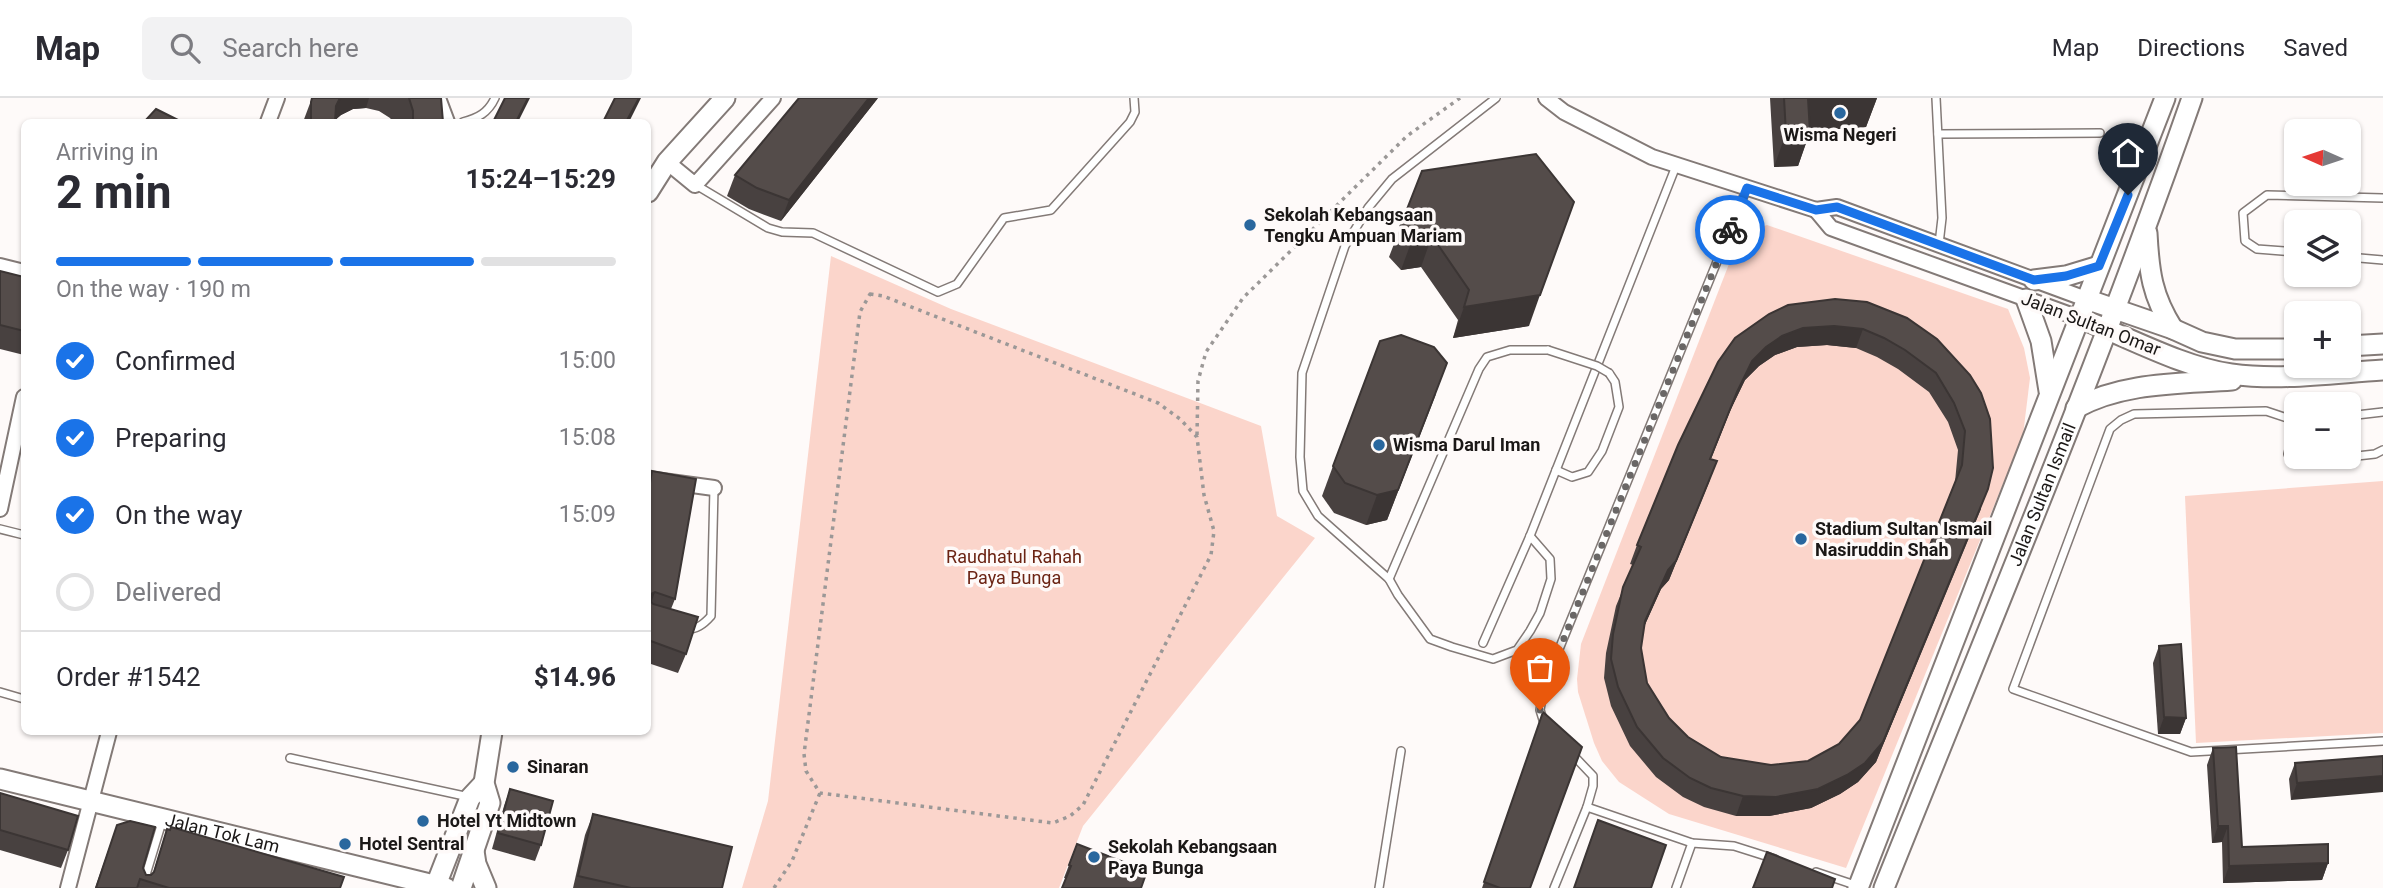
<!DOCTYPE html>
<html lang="en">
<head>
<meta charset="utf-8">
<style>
  :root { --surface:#fff; --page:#f2f2f3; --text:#2b2b33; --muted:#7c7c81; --line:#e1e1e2; --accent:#1a73e8 }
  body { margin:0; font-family:Roboto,sans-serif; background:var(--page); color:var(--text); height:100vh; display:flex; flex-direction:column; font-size:26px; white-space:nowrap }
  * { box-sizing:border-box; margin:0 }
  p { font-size:23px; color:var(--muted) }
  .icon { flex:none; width:38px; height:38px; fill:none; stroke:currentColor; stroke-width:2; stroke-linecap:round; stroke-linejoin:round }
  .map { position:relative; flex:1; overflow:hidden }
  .panel { position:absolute; left:21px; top:21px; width:630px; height:616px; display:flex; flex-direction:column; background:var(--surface); border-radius:10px; box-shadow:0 2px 5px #0004 }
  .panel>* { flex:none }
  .needle { width:46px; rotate:273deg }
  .tools { position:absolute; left:2284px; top:21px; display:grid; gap:14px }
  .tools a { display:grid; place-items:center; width:77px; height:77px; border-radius:10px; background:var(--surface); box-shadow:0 2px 5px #0004; font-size:35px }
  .pin { position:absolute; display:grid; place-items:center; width:60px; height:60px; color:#fff; margin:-72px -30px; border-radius:50% 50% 50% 0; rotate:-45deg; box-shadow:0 0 7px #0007 }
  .pin .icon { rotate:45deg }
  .courier { position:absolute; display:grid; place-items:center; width:70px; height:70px; margin:-35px; border:5px solid #1a73e8; border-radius:50%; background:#fff; color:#222; box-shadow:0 2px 9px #0007 }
  .head em { font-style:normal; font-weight:700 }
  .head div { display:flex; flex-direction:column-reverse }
  .head { display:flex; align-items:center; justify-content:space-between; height:119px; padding:0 35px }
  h1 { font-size:46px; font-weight:700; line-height:52px }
  .bar { display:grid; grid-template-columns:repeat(4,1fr); gap:10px 7px; align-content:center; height:84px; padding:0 35px }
  .bar i { height:9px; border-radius:5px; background:var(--line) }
  .bar .selected { background:var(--accent) }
  .bar p { grid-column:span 4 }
  .line { display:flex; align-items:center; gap:18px; padding:0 35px; border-top:2px solid var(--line) }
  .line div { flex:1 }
  ol { padding:0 35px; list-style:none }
  li { display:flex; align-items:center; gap:21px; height:77px }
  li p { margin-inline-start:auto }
  li .icon { padding:7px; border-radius:50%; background:var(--accent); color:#fff; stroke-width:4 }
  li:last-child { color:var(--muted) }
  li i { width:38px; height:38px; border:4px solid var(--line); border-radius:50% }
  header { display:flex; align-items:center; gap:42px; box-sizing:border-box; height:98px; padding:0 35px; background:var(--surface); border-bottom:2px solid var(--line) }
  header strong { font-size:33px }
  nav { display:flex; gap:38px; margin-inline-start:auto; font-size:24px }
  .search { width:490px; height:63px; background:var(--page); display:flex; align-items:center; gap:18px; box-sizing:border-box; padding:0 24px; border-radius:10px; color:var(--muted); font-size:26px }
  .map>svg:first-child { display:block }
  .green { fill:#fbd5cb }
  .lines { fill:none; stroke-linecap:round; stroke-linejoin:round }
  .lane-casing { stroke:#837a77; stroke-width:10 }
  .street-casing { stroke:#837a77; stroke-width:18 }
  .secondary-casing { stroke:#837a77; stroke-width:23 }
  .path { stroke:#9b9897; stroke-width:3.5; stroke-dasharray:3.5 5; stroke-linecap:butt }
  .lane { stroke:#fff; stroke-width:7 }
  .street { stroke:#fff; stroke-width:14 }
  .secondary { stroke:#fff; stroke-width:19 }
  .lane-bridge-casing { stroke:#837a77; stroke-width:10; stroke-linecap:butt }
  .lane-bridge { stroke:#fff; stroke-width:7 }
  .wall { fill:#484140; fill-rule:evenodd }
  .shaded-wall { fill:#3b3534 }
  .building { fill:#544c4a; stroke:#3b3534; stroke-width:2; fill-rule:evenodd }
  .done { stroke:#6a6766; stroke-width:7; stroke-dasharray:0 12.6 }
  .route { stroke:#1a73e8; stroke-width:9 }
  .poi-dot { fill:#29679e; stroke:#fefaf9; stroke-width:2.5 }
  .labels { text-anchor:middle; stroke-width:7; stroke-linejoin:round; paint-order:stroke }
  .poi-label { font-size:18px; font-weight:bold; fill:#1b1817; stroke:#fefaf9; text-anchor:start }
  .street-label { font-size:18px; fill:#1b1817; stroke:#fefaf9 }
  .park-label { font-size:18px; fill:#6b2414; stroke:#fefaf9 }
</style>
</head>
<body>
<header>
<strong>Map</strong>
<div class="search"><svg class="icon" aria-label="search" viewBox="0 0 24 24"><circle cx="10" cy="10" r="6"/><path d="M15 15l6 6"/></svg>Search here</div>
<nav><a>Map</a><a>Directions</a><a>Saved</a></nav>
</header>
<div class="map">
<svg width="2383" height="790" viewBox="0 0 2383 790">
  <rect width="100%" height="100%" fill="#fefaf9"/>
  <g class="green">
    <polygon points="1767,127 2008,211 2024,250 2030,280 2023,337 1846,770 1669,716 1619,684 1602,663 1594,645 1578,594 1577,581 1581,546 1736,148 1748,133"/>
    <polygon points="831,158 951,211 1261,328 1277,418 1315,440 1083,728 1059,790 742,790 768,703"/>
    <polygon points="2383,383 2383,635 2196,645 2185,398"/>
  </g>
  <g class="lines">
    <g class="lane-casing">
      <g id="lane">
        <polyline points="1496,0 1392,81 1368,110 1345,148 1302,275 1300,359 1303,393 1318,418 1389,481 1398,497 1430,541 1452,549 1493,561 1517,552 1530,533 1540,515 1551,481 1550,461 1530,438"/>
        <polyline points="1936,0 1942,120 1939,146"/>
        <path d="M463,24C478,20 488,15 495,0"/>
        <polyline points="1938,36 2100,35"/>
        <polyline points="696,87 768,130 782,134 813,135 938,194 957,186 1004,120 1051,112 1130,24 1135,14 1134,0"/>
        <polyline points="2296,154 2257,151 2245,143 2243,115 2267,97 2383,100"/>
        <polyline points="2348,159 2383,162"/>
        <polyline points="2348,318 2383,314"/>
        <polyline points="2296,323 2266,313 2134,316 2121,322 2110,331 2013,591 2191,654 2383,643"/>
        <polyline points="2296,324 2288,356 2290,360 2297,363 2348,359"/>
        <polyline points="2348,359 2375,356 2383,352"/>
        <polyline points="1556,372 1572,379 1588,374 1602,353 1619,309 1615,284 1609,275"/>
        <polyline points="0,431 24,437"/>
        <polyline points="1389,481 1479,271 1487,259 1510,252 1548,252"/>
        <path d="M685,532C697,531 703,527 711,518L714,390"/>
        <polyline points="1483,545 1530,438 1676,68"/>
        <polyline points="0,594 24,601"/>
        <polyline points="1544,625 1540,612 1544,588 1747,90"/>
        <polyline points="1573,657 1593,678 1593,688 1587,709"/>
        <polyline points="290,660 469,699"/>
        <polyline points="1816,774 1858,788"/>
        <polyline points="142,790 162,724"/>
        <polyline points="1379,790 1401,653"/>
        <polyline points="1554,790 1587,709 1692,745 1734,748 1775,761"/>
        <polyline points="1676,790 1692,745"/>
      </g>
    </g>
    <g class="street-casing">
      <g id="street">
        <polyline points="438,0 447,24"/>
        <polyline points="1546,0 1564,14 1652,59 1816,112 1837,109 2086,201"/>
        <polyline points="268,24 277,0"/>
        <polyline points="667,64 695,87 773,0"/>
        <polyline points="1816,112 1831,130 2079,220"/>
        <polyline points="0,168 24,174"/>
        <polyline points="648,381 714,390"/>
        <polyline points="0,411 24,299"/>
        <polyline points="68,790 109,634"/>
      </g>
    </g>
    <g class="secondary-casing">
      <g id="secondary">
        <polyline points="648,94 667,64 725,0"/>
        <path d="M2147,135C2149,174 2152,198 2173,231"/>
        <polyline points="2034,182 2066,178 2099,168"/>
        <polyline points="2026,201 2041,243 2049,293"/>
        <polyline points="2086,201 2173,231 2202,244 2235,251 2296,251"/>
        <path d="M2079,220C2126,238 2182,269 2231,276C2281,283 2334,275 2383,272"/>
        <polyline points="2348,248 2383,246"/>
        <path d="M2076,310C2123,284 2179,286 2232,282"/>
        <path id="s1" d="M0,681L446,790"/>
        <polyline points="474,753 476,766 486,790"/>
        <polyline points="436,787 470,700 484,685"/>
        <polyline points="461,790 490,705 484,685 492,634"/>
        <polyline points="1858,790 2165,0"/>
        <path id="s2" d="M1884,790C1989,528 2099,267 2192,0"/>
      </g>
    </g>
    <g class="path">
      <polygon points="870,196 883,198 1158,305 1180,321 1197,339 1204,397 1214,433 1211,457 1083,707 1070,718 1053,725 820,695 806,673 804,656 860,214"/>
      <polyline points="1197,337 1198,283 1206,254 1243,200 1407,38 1460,0"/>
      <polyline points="774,790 792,763 820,695"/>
    </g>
    <use href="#lane" class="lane"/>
    <use href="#street" class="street"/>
    <use href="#secondary" class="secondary"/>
    <g class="lane-bridge-casing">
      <polyline id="lane-bridge" points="1548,252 1597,268 1609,275"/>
    </g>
    <use href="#lane-bridge" class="lane-bridge"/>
  </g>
  <g class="wall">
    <polygon points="312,0 441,0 443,24 393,24 390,20 379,13 366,10 353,11 341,17 335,22 335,24 303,24"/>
    <polygon points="878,0 781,123 749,111 727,98 735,77"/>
    <polygon points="1770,0 1877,0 1866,29 1810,33 1798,68 1774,69"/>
    <polygon points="1422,73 1529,228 1453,240 1458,222 1421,169 1401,172 1389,159"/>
    <polygon points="0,173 24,179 24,257 0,251"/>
    <path d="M1835,201L1970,277L1981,411L1876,664L1858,684L1840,696L1811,710L1769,718H1736L1704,709L1683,699L1656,679L1630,648L1611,608L1604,580L1606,555L1616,508L1633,467L1630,466L1637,447L1718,264ZM1827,247L1856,250L1877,259L1898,271L1929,294L1948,324L1958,352L1955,384L1860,622L1839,646L1808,663L1771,667L1721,659L1688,639L1669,620L1647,585L1641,550L1644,529L1661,491L1669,482L1710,382L1711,361L1730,313L1745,282L1759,268L1775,257L1797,249Z"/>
    <polygon points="1436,296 1387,422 1366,427 1334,415 1322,398 1333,368"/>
    <polygon points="652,373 675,501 671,511 686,556 678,575 648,565 648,385"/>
    <polygon points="2159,548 2186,620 2180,636 2158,636 2153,565"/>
    <polygon points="1543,614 1530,790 1482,790"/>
    <polygon points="2213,650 2242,749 2328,765 2322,782 2223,785 2222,744 2212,745 2207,667"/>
    <polygon points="2383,658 2291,702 2289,681 2295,665"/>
    <polygon points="510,691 541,747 535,763 492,751 504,708"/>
    <polygon points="0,695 68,752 61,770 0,752"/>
    <polygon points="593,716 722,790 573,790 585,737"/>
    <polygon points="117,727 146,777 151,777 153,775 167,731 340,790 95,790"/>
    <polygon points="1077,746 1147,773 1066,780 1064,780"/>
  </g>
  <g class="shaded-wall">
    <polygon points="340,0 369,0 366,10 353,11 341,17 333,24 336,8"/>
    <polygon points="528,0 530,0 518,24 516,24"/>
    <polygon points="639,0 641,0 629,24 626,24"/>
    <polygon points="869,0 878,0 781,123 789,102"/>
    <polygon points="1808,0 1877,0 1866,29 1796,34"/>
    <polygon points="1810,34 1798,68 1774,69 1786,35"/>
    <polygon points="1432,138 1421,169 1401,172 1412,142"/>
    <polygon points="1540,197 1529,228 1453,240 1464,209"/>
    <polygon points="1834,228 1863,231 1856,250 1827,247 1797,249 1775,257 1759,268 1745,282 1730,313 1703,380 1737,294 1752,263 1766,249 1782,238 1803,230"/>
    <polygon points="1447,265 1387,422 1366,427 1377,397"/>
    <polygon points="1717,363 1669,482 1661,491 1638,542 1645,523"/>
    <polygon points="1988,391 1876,664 1858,684 1840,696 1811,710 1769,718 1736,718 1743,698 1847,677"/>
    <polygon points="655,494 648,514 648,505 651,496"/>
    <polygon points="2164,619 2186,620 2180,636 2158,636"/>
    <polygon points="2383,678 2383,694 2291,702 2297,685"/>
    <polygon points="2218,728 2228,728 2222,744 2212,745"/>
    <polygon points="2328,765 2322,782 2223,785 2229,768"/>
  </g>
  <g class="building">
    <polygon points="312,0 340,0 336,8 335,24 311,24 311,4"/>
    <polygon points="409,0 441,0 443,24 413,24 413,13"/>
    <polygon points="505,0 528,0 516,24 493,24"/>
    <polygon points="615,0 639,0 626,24 603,24"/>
    <polygon points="799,0 869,0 789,102 757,90 735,77"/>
    <polygon points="1784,0 1815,0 1808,0 1810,34 1786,35"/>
    <polygon points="156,11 182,24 144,24"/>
    <polygon points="1536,56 1574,104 1540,197 1464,209 1469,192 1432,138 1412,142 1400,129 1422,73"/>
    <polygon points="0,173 24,179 24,233 0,227"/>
    <path d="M1835,201L1867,204L1907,220L1937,241L1970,277L1981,295L1990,321L1993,370L1988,391L1883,644L1865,665L1847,677L1818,691L1776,699L1743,698L1711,690L1690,680L1663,660L1637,629L1618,589L1611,561L1613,536L1623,489L1641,449L1637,447L1678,347L1718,264L1735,240L1769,216L1788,207ZM1834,228L1863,231L1884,240L1905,252L1936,275L1954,305L1965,333L1962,367L1860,622L1839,646L1808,663L1771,667L1721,659L1688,639L1669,620L1647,585L1641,550L1645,523L1668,472L1676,463L1717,363L1710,361L1737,294L1752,263L1766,249L1782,238L1803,230Z"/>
    <polygon points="1401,237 1434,249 1447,265 1398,392 1377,397 1345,385 1333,368 1380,243"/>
    <polygon points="652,373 696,381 675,501 655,494 651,496 649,501 653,506 698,519 686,556 648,542 648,397"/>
    <polygon points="2181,546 2186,620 2164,619 2159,548"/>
    <polygon points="1543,614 1582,649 1530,790 1500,790 1484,784"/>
    <polygon points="2236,649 2242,749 2328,746 2328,765 2229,768 2228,728 2218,728 2213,650"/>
    <polygon points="2383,658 2383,678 2297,685 2295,665"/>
    <polygon points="510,691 553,703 541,747 498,735"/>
    <polygon points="0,695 78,718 68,752 0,732"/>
    <polygon points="593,716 732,749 722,790 631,790 578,778"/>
    <polygon points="1598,722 1666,747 1651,790 1574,790"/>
    <polygon points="130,723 155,729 143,770 146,777 151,777 154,774 167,731 170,732 171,729 344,779 340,790 169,790 140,781 137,790 96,790 117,727"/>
    <polygon points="1077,746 1147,773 1141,790 1062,790 1071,768 1069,767"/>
    <polygon points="1767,754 1835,781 1832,790 1753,790"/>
  </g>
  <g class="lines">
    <polyline class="done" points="1540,612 1545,587 1730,132"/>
    <polyline class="route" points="1730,132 1747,90 1816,112 1837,109 2034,182 2066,178 2099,168 2128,97"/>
  </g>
  <g class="poi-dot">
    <circle cx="1840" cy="15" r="7"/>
    <circle cx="1250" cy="127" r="7"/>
    <circle cx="1379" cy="347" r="7"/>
    <circle cx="1801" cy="441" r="7"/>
    <circle cx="513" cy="669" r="7"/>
    <circle cx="423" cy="723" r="7"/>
    <circle cx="345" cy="746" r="7"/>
    <circle cx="1094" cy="759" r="7"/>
  </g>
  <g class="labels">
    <g class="poi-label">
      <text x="1840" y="43" text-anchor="middle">Wisma Negeri</text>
      <text x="1264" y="123">Sekolah Kebangsaan<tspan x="1264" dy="21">Tengku Ampuan Mariam</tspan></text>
      <text x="1393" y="353">Wisma Darul Iman</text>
      <text x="1815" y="437">Stadium Sultan Ismail<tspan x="1815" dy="21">Nasiruddin Shah</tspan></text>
      <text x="527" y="675">Sinaran</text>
      <text x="437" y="729">Hotel Yt Midtown</text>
      <text x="359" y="752">Hotel Sentral</text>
      <text x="1108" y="755">Sekolah Kebangsaan<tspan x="1108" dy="21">Paya Bunga</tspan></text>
    </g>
    <g class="street-label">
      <text transform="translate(2091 226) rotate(21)" y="6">Jalan Sultan Omar</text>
      <text dy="6" stroke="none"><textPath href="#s2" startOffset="424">Jalan Sultan Ismail</textPath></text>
      <text dy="6" stroke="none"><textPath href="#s1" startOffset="229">Jalan Tok Lam</textPath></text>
    </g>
    <g class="park-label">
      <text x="1014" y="465">Raudhatul Rahah<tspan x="1014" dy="21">Paya Bunga</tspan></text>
    </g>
  </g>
</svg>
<div class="tools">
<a><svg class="needle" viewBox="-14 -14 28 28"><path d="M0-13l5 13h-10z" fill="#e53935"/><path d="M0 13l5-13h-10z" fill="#7c7c81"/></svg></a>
<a><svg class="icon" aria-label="layers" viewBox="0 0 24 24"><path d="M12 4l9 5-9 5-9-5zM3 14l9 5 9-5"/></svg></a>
<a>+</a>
<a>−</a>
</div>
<div class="pin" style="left:1540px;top:612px;background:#ea580c"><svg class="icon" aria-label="bag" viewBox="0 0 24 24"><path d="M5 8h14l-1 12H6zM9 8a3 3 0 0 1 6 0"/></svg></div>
<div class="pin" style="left:2128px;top:97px;background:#1f2937"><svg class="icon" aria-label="home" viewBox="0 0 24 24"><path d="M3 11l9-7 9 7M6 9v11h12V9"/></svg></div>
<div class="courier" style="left:1730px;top:132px"><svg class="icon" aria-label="bike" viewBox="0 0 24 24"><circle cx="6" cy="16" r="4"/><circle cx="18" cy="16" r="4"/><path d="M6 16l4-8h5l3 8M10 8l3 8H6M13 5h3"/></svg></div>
<section class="panel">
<div class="head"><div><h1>2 min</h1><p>Arriving in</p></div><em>15:24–15:29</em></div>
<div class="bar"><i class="selected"></i><i class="selected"></i><i class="selected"></i><i></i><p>On the way · 190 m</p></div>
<ol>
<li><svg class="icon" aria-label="check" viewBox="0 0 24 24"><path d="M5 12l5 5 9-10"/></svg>Confirmed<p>15:00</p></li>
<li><svg class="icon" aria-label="check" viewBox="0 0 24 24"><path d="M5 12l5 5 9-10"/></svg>Preparing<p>15:08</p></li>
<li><svg class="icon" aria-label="check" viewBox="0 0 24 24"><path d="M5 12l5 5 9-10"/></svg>On the way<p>15:09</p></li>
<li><i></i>Delivered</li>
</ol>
<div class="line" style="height:91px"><div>Order #1542</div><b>$14.96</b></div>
</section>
</div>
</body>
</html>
